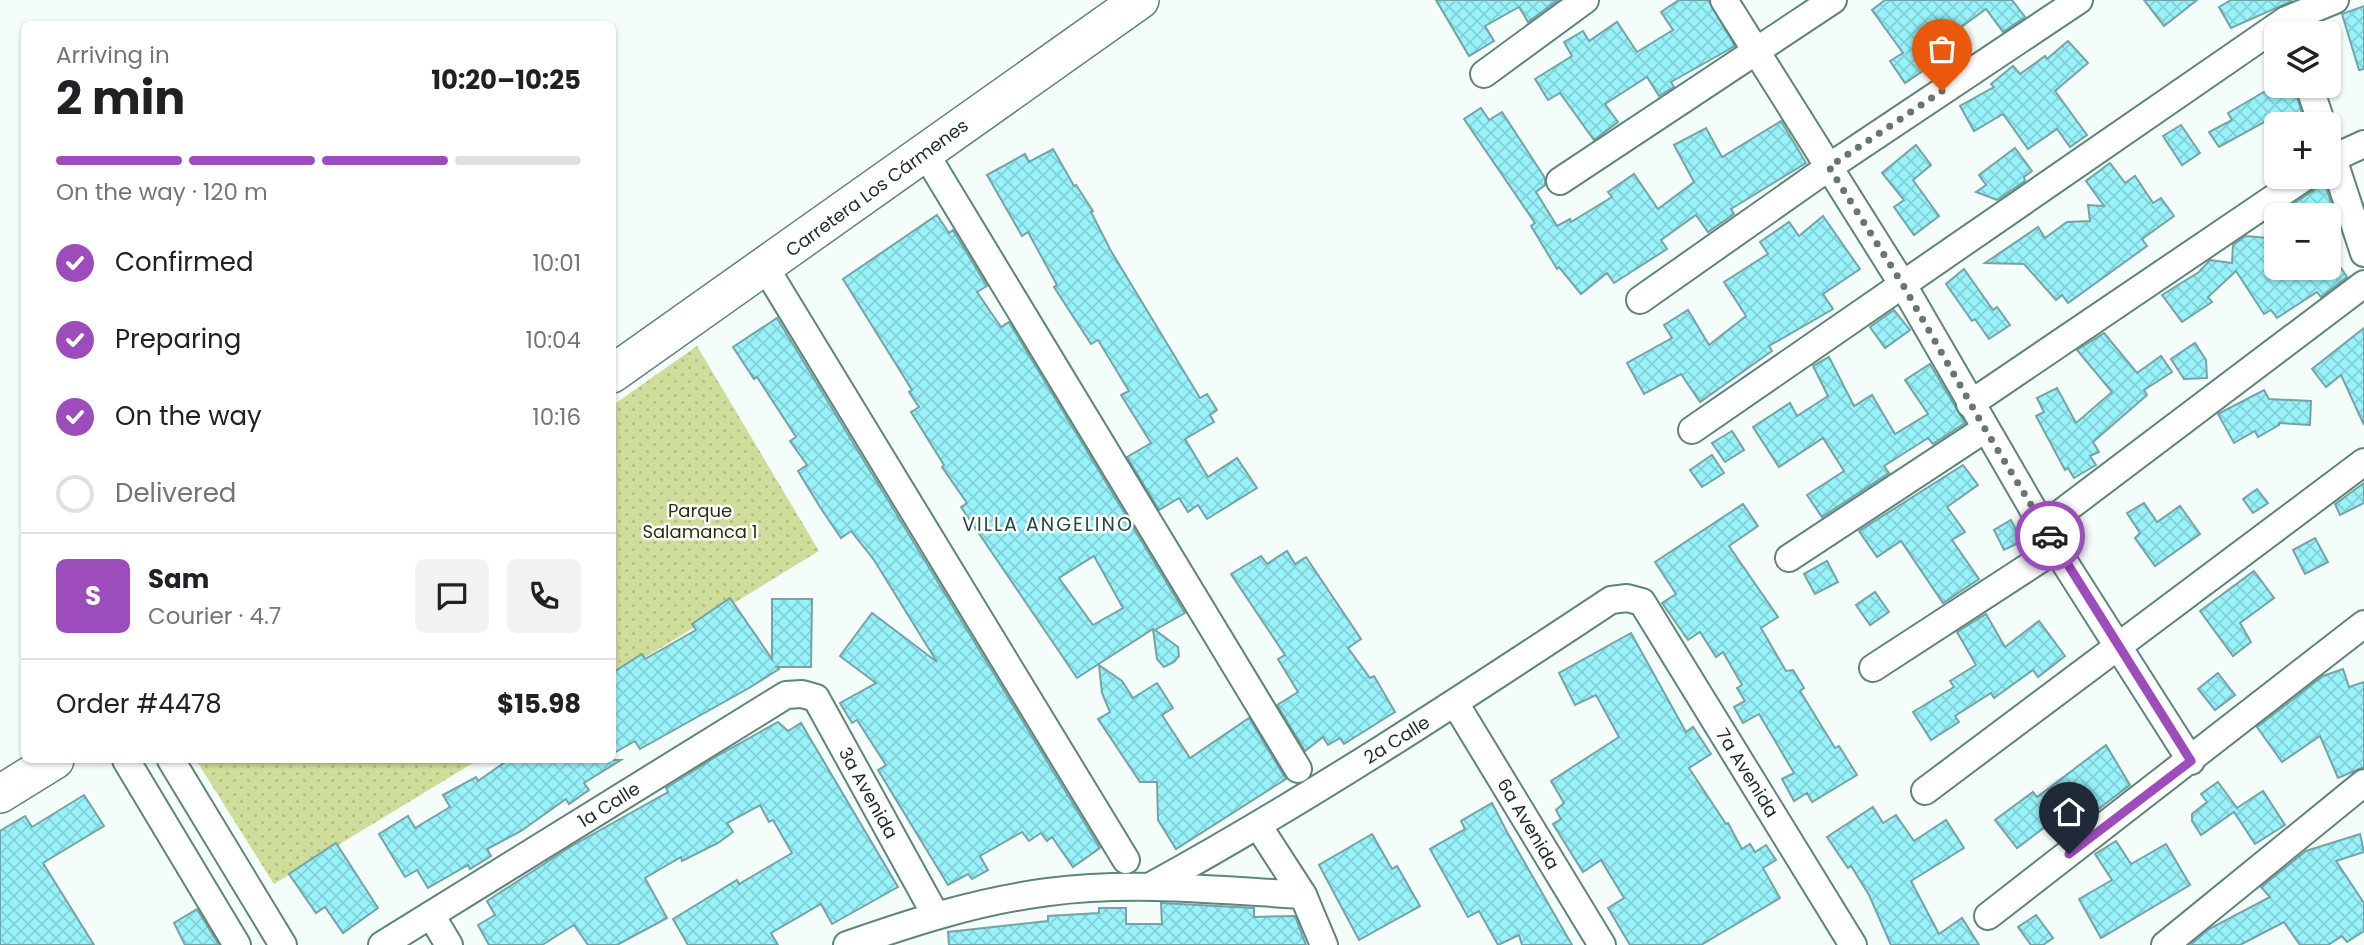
<!DOCTYPE html>
<html lang="en">
<head>
<meta charset="utf-8">
<style>
  :root { --surface:#fff; --page:#f2f2f2; --text:#202124; --muted:#757577; --line:#e0e0e0; --accent:#9d4cbb }
  body { margin:0; font-family:Poppins,sans-serif; background:var(--page); color:var(--text); height:100vh; display:flex; flex-direction:column; font-size:26px; white-space:nowrap }
  * { box-sizing:border-box; margin:0 }
  p { font-size:23px; color:var(--muted) }
  .icon { flex:none; width:38px; height:38px; fill:none; stroke:currentColor; stroke-width:2; stroke-linecap:round; stroke-linejoin:round }
  .map { position:relative; flex:1; overflow:hidden }
  .side { position:absolute; left:21px; top:21px; width:595px; height:742px; display:flex; flex-direction:column; background:var(--surface); border-radius:10px; box-shadow:0 2px 5px #0004 }
  .side>* { flex:none }
  .fabs { position:absolute; left:2264px; top:21px; display:grid; gap:14px }
  .fabs a { display:grid; place-items:center; width:77px; height:77px; border-radius:10px; background:var(--surface); box-shadow:0 2px 5px #0004; font-size:35px }
  .pin { position:absolute; display:grid; place-items:center; width:60px; height:60px; color:#fff; margin:-72px -30px; border-radius:50% 50% 50% 0; rotate:-45deg; box-shadow:0 0 7px #0007 }
  .pin .icon { rotate:45deg }
  .courier { position:absolute; display:grid; place-items:center; width:70px; height:70px; margin:-35px; border:5px solid #9d4cbb; border-radius:50%; background:#fff; color:#222; box-shadow:0 2px 9px #0007 }
  .summary em { font-style:normal; font-weight:700 }
  .summary div { display:flex; flex-direction:column-reverse }
  .summary { display:flex; align-items:center; justify-content:space-between; height:119px; padding:0 35px }
  h1 { font-size:46px; font-weight:700; line-height:52px }
  .bar { display:grid; grid-template-columns:repeat(4,1fr); gap:10px 7px; align-content:center; height:84px; padding:0 35px }
  .bar i { height:9px; border-radius:5px; background:var(--line) }
  .bar .selected { background:var(--accent) }
  .bar p { grid-column:span 4 }
  .line { display:flex; align-items:center; gap:18px; padding:0 35px; border-top:2px solid var(--line) }
  .line div { flex:1 }
  .round { display:grid; place-items:center; flex:none; width:74px; height:74px; border-radius:10px; background:var(--page) }
  ol { padding:0 35px; list-style:none }
  li { display:flex; align-items:center; gap:21px; height:77px }
  li p { margin-inline-start:auto }
  li .icon { padding:7px; border-radius:50%; background:var(--accent); color:#fff; stroke-width:4 }
  li:last-child { color:var(--muted) }
  li i { width:38px; height:38px; border:4px solid var(--line); border-radius:50% }
  .map>svg:first-child { display:block }
  .park { fill:url(#park-dots) }
  .building { fill:url(#building-cross-hatch); stroke:#76a3a6; stroke-width:2; fill-rule:evenodd }
  .lines { fill:none; stroke-linecap:round; stroke-linejoin:round }
  .minor-casing { stroke:#5d8579; stroke-width:30 }
  .secondary-casing { stroke:#5d8579; stroke-width:40 }
  .minor { stroke:#fff; stroke-width:26 }
  .secondary { stroke:#fff; stroke-width:37 }
  .done { stroke:#687672; stroke-width:7; stroke-dasharray:0 12.6 }
  .route { stroke:#9d4cbb; stroke-width:9 }
  .labels { text-anchor:middle; stroke-width:5; stroke-linejoin:round; paint-order:stroke }
  .street-label { font-size:18px; fill:#1c2d28; stroke:#fff }
  .park-label { font-size:18px; fill:#2a300b; stroke:#fff }
  .neighbourhood-label { font-size:19px; letter-spacing:2px; fill:#234a40; stroke:#fff }
</style>
</head>
<body>
<div class="map">
<svg width="2364" height="945" viewBox="0 0 2364 945">
  <defs>
    <pattern id="park-dots" width="8" height="8" patternUnits="userSpaceOnUse" patternTransform="scale(1.75)"><rect width="8" height="8" fill="#cfdd9a"/><path d="M2 2h.1M6 6h.1" fill="none" stroke="#b1be85" stroke-width="1.8" stroke-linecap="round"/></pattern>
    <pattern id="building-cross-hatch" width="8" height="8" patternUnits="userSpaceOnUse" patternTransform="scale(1.75)"><rect width="8" height="8" fill="#97f2fa"/><path d="M0 0l8 8M0 8l8-8" fill="none" stroke="#82d0d6"/></pattern>
  </defs>
  <rect width="100%" height="100%" fill="#f4fdfa"/>
  <g class="park">
    <polygon points="697,346 819,551 613,677 613,405"/>
    <polygon points="196,760 478,760 274,884"/>
  </g>
  <g class="building">
    <polygon points="1436,0 1558,0 1528,22 1519,7 1485,26 1494,41 1469,56"/>
    <polygon points="1679,0 1708,0 1735,46 1671,82 1674,87 1659,96 1647,77 1605,104 1618,122 1594,140 1560,93 1548,100 1535,79 1572,56 1564,42 1583,31 1589,41 1617,22 1637,52 1673,30 1661,12"/>
    <polygon points="1885,0 2012,0 2025,17 2003,32 1986,9 1949,36 1964,57 1943,72 1936,62 1905,83 1890,61 1903,53 1872,10"/>
    <polygon points="2144,0 2197,0 2164,26"/>
    <polygon points="2231,0 2291,0 2292,1 2231,28 2219,7"/>
    <polygon points="2364,6 2364,69 2359,70 2342,14"/>
    <polygon points="2068,41 2088,63 2055,91 2087,135 2070,147 2057,129 2028,149 2003,114 1974,131 1960,106 1994,87 1991,84 2013,66 2020,74 2045,56 2047,59"/>
    <polygon points="2274,86 2294,86 2305,124 2268,124 2266,121 2219,147 2209,132 2232,120 2228,113"/>
    <polygon points="1481,108 1489,120 1502,112 1545,178 1545,185 1536,192 1557,226 1570,219 1571,222 1612,197 1608,192 1634,174 1658,209 1694,182 1674,145 1706,128 1722,157 1781,121 1806,163 1731,209 1734,214 1708,232 1696,215 1661,240 1667,249 1614,283 1607,273 1581,294 1559,267 1557,269 1531,226 1535,223 1464,119"/>
    <polygon points="2181,125 2200,153 2182,165 2163,136"/>
    <polygon points="1916,145 1931,165 1913,180 1939,216 1914,235 1894,207 1904,200 1882,173"/>
    <polygon points="2015,148 2032,171 2024,177 2025,181 1997,200 1976,192 1986,185 1979,175"/>
    <polygon points="1053,149 1074,186 1076,185 1093,211 1091,212 1111,251 1200,398 1207,394 1217,410 1210,415 1214,422 1185,439 1208,477 1237,458 1257,488 1207,519 1198,505 1188,512 1179,498 1159,510 1127,457 1151,443 1121,395 1129,391 1098,340 1091,344 1054,287 1057,285 1028,232 1022,236 987,175 1025,154 1029,162"/>
    <polygon points="2110,163 2125,183 2135,176 2153,203 2161,198 2174,216 2142,239 2147,246 2068,303 2062,295 2056,300 2024,264 1985,263 2038,227 2045,238 2067,222 2090,221 2088,205 2104,206 2086,181"/>
    <polygon points="2324,181 2335,215 2277,215 2314,190"/>
    <path d="M937,215L949,233L953,230L987,286L977,292L1001,327L1009,322L1185,613L1155,630L1178,647L1179,656L1174,662L1164,667L1157,659L1153,629L1077,678L961,507L967,503L942,467L944,465L911,412L919,407L909,392L912,390L843,279ZM1094,556L1123,608L1093,625L1059,578Z"/>
    <polygon points="1823,216 1860,269 1823,294 1833,309 1769,346 1772,351 1700,402 1681,374 1644,394 1627,363 1672,338 1664,325 1688,310 1709,345 1746,316 1724,282 1768,254 1760,242 1789,222 1799,236"/>
    <polygon points="2246,236 2277,239 2277,268 2341,268 2347,277 2321,297 2317,292 2277,318 2271,310 2264,314 2236,271 2208,297 2212,302 2182,322 2162,295 2199,272 2210,260 2232,263 2233,245"/>
    <polygon points="1964,269 1993,310 1997,307 2010,325 1989,339 1975,319 1972,321 1946,284"/>
    <polygon points="1894,310 1910,330 1885,348 1870,327"/>
    <polygon points="777,318 1100,848 1073,867 1052,837 1047,841 1041,833 1029,841 1022,832 980,856 988,870 972,879 968,874 948,885 878,770 886,765 857,720 852,723 840,703 876,683 840,656 872,613 937,662 874,560 851,531 841,538 820,507 798,471 807,465 790,441 796,437 757,377 754,379 733,347"/>
    <polygon points="2364,328 2364,425 2341,375 2326,387 2312,369"/>
    <polygon points="2104,333 2137,373 2161,356 2172,372 2144,390 2147,395 2093,442 2099,452 2090,456 2096,465 2074,478 2068,468 2065,470 2036,416 2044,412 2037,398 2057,388 2076,423 2112,392 2077,350"/>
    <polygon points="2195,343 2206,360 2207,378 2184,379 2171,359"/>
    <polygon points="1829,357 1854,406 1872,395 1895,434 1928,414 1905,380 1930,364 1965,423 1933,444 1928,438 1884,466 1889,473 1822,517 1807,495 1844,471 1823,438 1779,467 1753,427 1790,403 1797,416 1828,396 1813,366"/>
    <polygon points="2264,390 2269,399 2311,401 2310,425 2279,423 2279,425 2258,437 2255,431 2234,443 2218,414"/>
    <polygon points="1732,431 1744,450 1725,462 1712,443"/>
    <polygon points="1712,455 1724,473 1702,487 1690,470"/>
    <polygon points="1963,465 1978,485 1947,507 1965,532 1952,540 1979,579 1943,603 1901,541 1877,557 1859,531"/>
    <polygon points="2364,483 2364,503 2340,515 2335,504"/>
    <polygon points="2257,489 2268,503 2253,513 2243,499"/>
    <polygon points="2144,503 2157,522 2180,506 2200,534 2155,566 2135,538 2140,533 2127,513"/>
    <polygon points="1743,504 1758,526 1729,546 1778,617 1761,628 1786,671 1793,670 1804,688 1800,691 1835,748 1839,746 1857,775 1812,802 1807,793 1794,801 1782,779 1794,773 1759,714 1743,723 1734,707 1745,701 1737,688 1742,685 1723,652 1716,657 1700,632 1688,640 1662,603 1676,594 1655,562"/>
    <polygon points="2011,520 2022,541 2004,550 1994,530"/>
    <polygon points="2315,538 2328,562 2305,574 2293,550"/>
    <polygon points="1287,551 1295,564 1306,557 1361,639 1348,648 1370,678 1374,676 1395,712 1344,744 1340,738 1328,745 1323,737 1305,751 1277,705 1298,692 1278,659 1285,655 1231,574 1261,556 1267,564"/>
    <polygon points="1827,561 1838,582 1815,594 1804,574"/>
    <polygon points="2254,571 2274,598 2240,623 2251,642 2233,656 2200,611"/>
    <polygon points="1875,592 1889,612 1870,625 1856,605"/>
    <polygon points="730,598 772,659 772,599 812,599 811,667 777,667 779,669 749,688 640,749 635,741 612,754 612,673 642,654 645,659 696,630 692,624"/>
    <polygon points="1986,614 2005,647 2039,621 2065,656 2038,677 2033,670 1994,698 1991,693 1955,716 1959,722 1931,740 1913,712 1954,687 1950,681 1976,665 1957,632"/>
    <polygon points="1631,633 1686,732 1693,727 1711,754 1689,768 1726,824 1728,823 1742,849 1750,844 1755,852 1766,845 1776,860 1763,868 1780,898 1701,945 1630,945 1608,908 1624,898 1601,860 1583,872 1553,824 1561,819 1556,810 1564,803 1551,781 1619,737 1596,695 1575,705 1559,673"/>
    <polygon points="1099,665 1122,681 1133,698 1157,683 1173,708 1162,715 1190,758 1249,718 1286,779 1176,849 1158,820 1157,782 1140,782 1098,719 1110,712 1102,693"/>
    <polygon points="2343,669 2349,687 2364,682 2364,767 2338,778 2320,736 2282,762 2257,727 2323,676"/>
    <polygon points="2218,673 2235,695 2215,710 2198,689"/>
    <polygon points="778,722 788,731 801,723 898,887 832,924 821,904 771,933 778,945 688,945 673,919 737,880 739,884 792,853 773,820 769,822 760,805 727,823 733,832 718,843 682,861 681,857 645,878 667,918 617,945 588,945 574,925 542,945 489,945 478,925 495,915 487,901 570,847 668,792 666,788 717,756"/>
    <polygon points="2106,745 2130,785 2089,816 2078,802 2017,848 1995,820 2033,792 2037,797"/>
    <polygon points="508,760 621,760 584,783 589,790 569,804 566,799 521,831 487,849 491,856 470,869 468,865 428,888 417,870 405,877 379,834 408,816 415,828 450,807 443,795 476,777 478,781"/>
    <polygon points="2218,782 2237,808 2263,791 2285,825 2255,844 2234,812 2201,835 2192,821 2192,814 2207,802 2201,794"/>
    <polygon points="84,795 104,826 43,863 94,945 0,945 0,831 25,816 32,827"/>
    <polygon points="1492,803 1507,832 1572,945 1522,945 1519,935 1498,945 1479,911 1468,917 1430,849 1465,829 1461,821"/>
    <polygon points="1873,807 1883,823 1896,815 1914,841 1946,820 1964,848 1911,881 1939,934 1962,918 1979,945 1891,945 1869,895 1851,866 1848,868 1827,837"/>
    <polygon points="1372,834 1392,869 1397,866 1420,906 1359,940 1319,865"/>
    <polygon points="2360,834 2364,852 2336,861 2364,903 2364,931 2347,942 2342,936 2328,945 2300,945 2284,922 2240,945 2190,945 2209,929 2270,897 2261,887 2306,851"/>
    <polygon points="2116,841 2131,864 2166,844 2190,885 2101,938 2079,899 2112,880 2095,854"/>
    <polygon points="336,843 378,908 343,933 325,907 316,913 289,874"/>
    <polygon points="1161,903 1254,908 1254,917 1295,916 1306,945 949,945 948,932 1048,921 1048,916 1099,913 1099,908 1126,908 1126,924 1162,924"/>
    <polygon points="197,909 219,945 185,945 174,923"/>
    <polygon points="2036,915 2053,938 2043,945 2031,945 2018,927"/>
  </g>
  <g class="lines">
    <g class="minor-casing">
      <g id="minor">
        <polyline points="1724,0 1903,285 2056,549 2191,761"/>
        <polyline points="1484,74 1585,0"/>
        <polyline points="2309,86 2322,124"/>
        <polyline points="2329,146 2364,253"/>
        <polyline points="925,153 1298,769"/>
        <polyline points="2329,160 2364,144"/>
        <polyline points="1560,181 1833,0"/>
        <polyline points="765,267 1126,860"/>
        <polyline points="1640,300 1829,167 2079,0"/>
        <polyline points="1970,404 2305,177"/>
        <polyline points="1692,430 2286,20 2335,0"/>
        <polyline points="2045,525 2364,284"/>
        <polyline points="1789,558 1985,429"/>
        <polyline points="1873,668 2056,549"/>
        <polyline points="1455,703 1602,945"/>
        <polyline points="126,760 237,945"/>
        <polyline points="171,760 283,945"/>
        <polyline points="1925,791 2364,462"/>
        <polyline points="1259,827 1303,895 1324,945"/>
        <path d="M1151,886C1309,799 1460,700 1611,600L1627,598L1642,602L1853,945"/>
        <polyline points="431,915 449,945"/>
        <polyline points="1988,916 2364,624"/>
        <polyline points="382,945 786,695 802,694 816,698 935,914"/>
        <path d="M847,945C913,922 978,901 1048,892C1132,881 1219,890 1303,895"/>
        <polyline points="2165,945 2364,783"/>
      </g>
    </g>
    <g class="secondary-casing">
      <g id="secondary">
        <polyline points="612,374 1140,0"/>
        <polyline points="0,794 55,760"/>
      </g>
    </g>
    <use href="#minor" class="minor"/>
    <use href="#secondary" class="secondary"/>
  </g>
  <g class="lines">
    <polyline class="done" points="1942,91 1829,167 1903,285 1985,429 2050,536"/>
    <polyline class="route" points="2050,536 2191,761 2069,854"/>
  </g>
  <g class="labels">
    <g class="street-label">
      <text transform="translate(877 188) rotate(-36)" y="6">Carretera Los Cármenes</text>
      <text transform="translate(1397 740) rotate(-32)" y="6">2a Calle</text>
      <text transform="translate(1747 773) rotate(58)" y="6">7a Avenida</text>
      <text transform="translate(868 793) rotate(61)" y="6">3a Avenida</text>
      <text transform="translate(609 805) rotate(-32)" y="6">1a Calle</text>
      <text transform="translate(1528 824) rotate(59)" y="6">6a Avenida</text>
    </g>
    <g class="park-label">
      <text x="700" y="517">Parque<tspan x="700" dy="21">Salamanca 1</tspan></text>
    </g>
    <g class="neighbourhood-label">
      <text x="1048" y="531">VILLA ANGELINO</text>
    </g>
  </g>
</svg>
<div class="fabs">
<a><svg class="icon" aria-label="layers" viewBox="0 0 24 24"><path d="M12 4l9 5-9 5-9-5zM3 14l9 5 9-5"/></svg></a>
<a>+</a>
<a>−</a>
</div>
<div class="pin" style="left:1942px;top:91px;background:#ea580c"><svg class="icon" aria-label="bag" viewBox="0 0 24 24"><path d="M5 8h14l-1 12H6zM9 8a3 3 0 0 1 6 0"/></svg></div>
<div class="pin" style="left:2069px;top:854px;background:#1f2937"><svg class="icon" aria-label="home" viewBox="0 0 24 24"><path d="M3 11l9-7 9 7M6 9v11h12V9"/></svg></div>
<div class="courier" style="left:2050px;top:536px"><svg class="icon" aria-label="car" viewBox="0 0 24 24"><path d="M5 17H2v-5l4-1 3-4h7l3 4 3 1v5h-3M9 17h6M6 11h13"/><circle cx="7" cy="17" r="2"/><circle cx="17" cy="17" r="2"/></svg></div>
<section class="side">
<div class="summary"><div><h1>2 min</h1><p>Arriving in</p></div><em>10:20–10:25</em></div>
<div class="bar"><i class="selected"></i><i class="selected"></i><i class="selected"></i><i></i><p>On the way · 120 m</p></div>
<ol>
<li><svg class="icon" aria-label="check" viewBox="0 0 24 24"><path d="M5 12l5 5 9-10"/></svg>Confirmed<p>10:01</p></li>
<li><svg class="icon" aria-label="check" viewBox="0 0 24 24"><path d="M5 12l5 5 9-10"/></svg>Preparing<p>10:04</p></li>
<li><svg class="icon" aria-label="check" viewBox="0 0 24 24"><path d="M5 12l5 5 9-10"/></svg>On the way<p>10:16</p></li>
<li><i></i>Delivered</li>
</ol>
<div class="line" style="height:126px"><b class="round" style="background:var(--accent);color:#fff">S</b><div><b>Sam</b><p>Courier · 4.7</p></div><a class="round"><svg class="icon" aria-label="chat" viewBox="0 0 24 24"><path d="M4 5h16v11H9l-5 4z"/></svg></a><a class="round"><svg class="icon" aria-label="phone" viewBox="0 0 24 24"><path d="M5 4h4l2 5-3 2q2 4 5 5l2-3 5 2v4C11 20 4 13 5 4z"/></svg></a></div>
<div class="line" style="height:91px"><div>Order #4478</div><b>$15.98</b></div>
</section>
</div>
</body>
</html>
